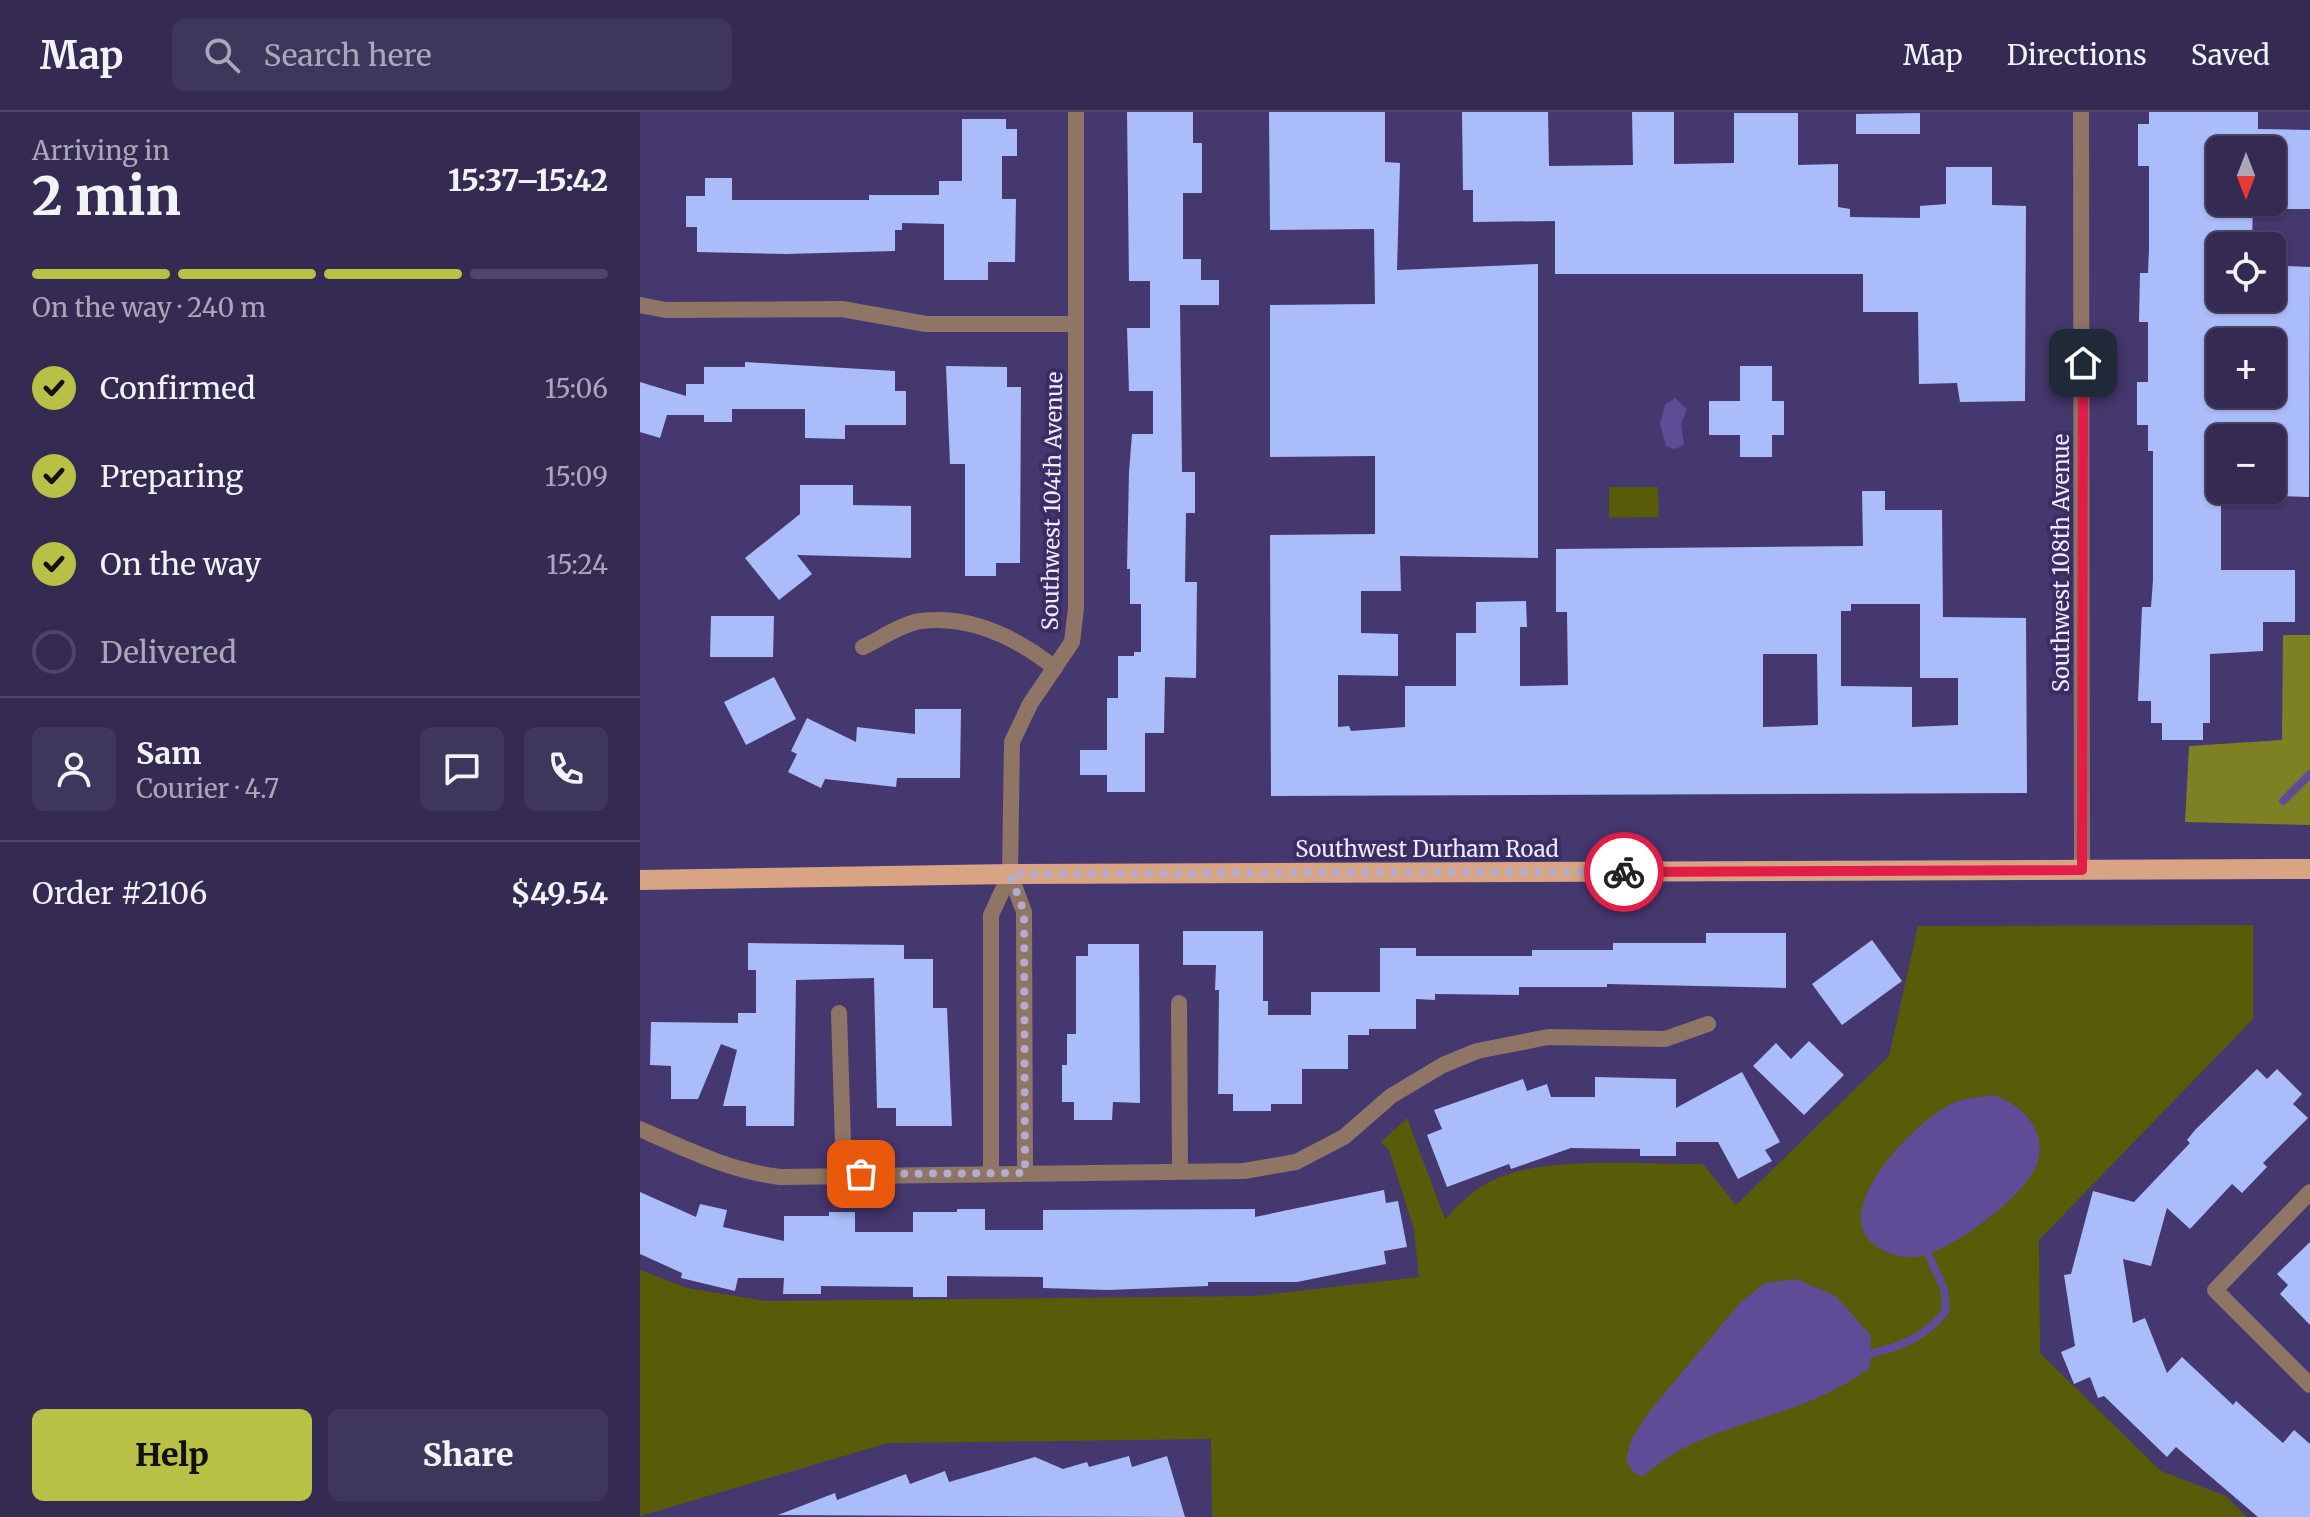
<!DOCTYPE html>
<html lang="en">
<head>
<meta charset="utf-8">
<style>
  :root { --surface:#342a52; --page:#3f365c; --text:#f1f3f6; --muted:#a9a7b8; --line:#4e4669; --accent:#b9c046 }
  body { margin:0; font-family:Merriweather,serif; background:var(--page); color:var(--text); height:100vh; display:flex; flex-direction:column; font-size:30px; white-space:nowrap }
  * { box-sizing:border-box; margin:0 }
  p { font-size:26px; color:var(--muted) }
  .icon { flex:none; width:44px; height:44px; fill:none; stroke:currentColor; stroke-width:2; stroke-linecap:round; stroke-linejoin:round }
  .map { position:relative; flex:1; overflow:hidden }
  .sheet { display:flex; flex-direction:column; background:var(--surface); width:640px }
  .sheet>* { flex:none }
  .needle { width:52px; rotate:180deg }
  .fabs { position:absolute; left:1566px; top:24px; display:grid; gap:16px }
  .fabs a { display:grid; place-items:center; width:80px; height:80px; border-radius:12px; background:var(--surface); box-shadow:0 2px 6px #0004,0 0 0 2px var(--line); font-size:40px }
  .pin { position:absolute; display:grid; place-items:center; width:68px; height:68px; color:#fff; margin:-34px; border-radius:16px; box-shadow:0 4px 12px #0006 }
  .courier { position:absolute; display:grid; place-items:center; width:80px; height:80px; margin:-40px; border:6px solid #e11d48; border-radius:50%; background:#fff; color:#222; box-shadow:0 2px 10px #0007 }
  .overview em { font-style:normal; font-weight:800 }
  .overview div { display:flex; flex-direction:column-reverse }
  .overview { display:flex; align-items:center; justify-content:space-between; height:136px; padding:0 32px }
  h1 { font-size:52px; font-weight:800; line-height:60px }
  .bar { display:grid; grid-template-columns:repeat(4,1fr); gap:12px 8px; align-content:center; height:96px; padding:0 32px }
  .bar i { height:10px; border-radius:6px; background:var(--line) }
  .bar .on { background:var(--accent) }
  .bar p { grid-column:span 4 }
  .line { display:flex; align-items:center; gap:20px; padding:0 32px; border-top:2px solid var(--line) }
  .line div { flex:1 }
  .round { display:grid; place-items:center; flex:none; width:84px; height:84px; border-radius:12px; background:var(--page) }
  ol { padding:0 32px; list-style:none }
  li { display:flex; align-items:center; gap:24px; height:88px }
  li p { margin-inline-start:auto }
  li .icon { padding:8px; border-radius:50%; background:var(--accent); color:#111; stroke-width:4 }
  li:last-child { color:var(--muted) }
  li i { width:44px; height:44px; border:4px solid var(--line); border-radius:50% }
  .action { display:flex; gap:16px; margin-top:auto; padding:16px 32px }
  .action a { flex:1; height:92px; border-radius:12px; background:var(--accent); color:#111; font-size:32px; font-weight:800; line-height:92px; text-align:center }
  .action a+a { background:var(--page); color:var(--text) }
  header { display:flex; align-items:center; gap:48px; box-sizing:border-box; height:112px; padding:0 40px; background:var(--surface); border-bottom:2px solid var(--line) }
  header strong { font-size:38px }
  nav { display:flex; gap:44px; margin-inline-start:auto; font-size:28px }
  .search { width:560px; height:72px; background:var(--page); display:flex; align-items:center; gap:20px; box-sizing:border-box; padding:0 28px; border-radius:12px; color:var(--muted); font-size:30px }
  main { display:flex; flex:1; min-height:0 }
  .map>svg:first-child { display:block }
  .green { fill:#585b07 }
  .forest { fill:#7d8123 }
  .water { fill:#5e4d96 }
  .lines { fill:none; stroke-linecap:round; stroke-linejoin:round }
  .stream { stroke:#5e4d96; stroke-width:8 }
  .building { fill:#abbcfa; fill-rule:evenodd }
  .minor { stroke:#8f7565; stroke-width:16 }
  .primary { stroke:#d9a484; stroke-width:20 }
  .done { stroke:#b3accc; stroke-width:8; stroke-dasharray:0 14.4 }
  .route { stroke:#e11d48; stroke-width:10 }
  .labels { text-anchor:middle; stroke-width:8; stroke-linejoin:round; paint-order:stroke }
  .street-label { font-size:22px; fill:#eeebff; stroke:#3a2d63 }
</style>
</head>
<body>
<header>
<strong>Map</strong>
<div class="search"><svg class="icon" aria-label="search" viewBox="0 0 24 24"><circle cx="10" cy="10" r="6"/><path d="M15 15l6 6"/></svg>Search here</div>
<nav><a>Map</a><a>Directions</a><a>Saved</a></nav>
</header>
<main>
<section class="sheet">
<div class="overview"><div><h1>2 min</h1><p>Arriving in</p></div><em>15:37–15:42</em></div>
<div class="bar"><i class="on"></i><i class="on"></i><i class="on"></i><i></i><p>On the way · 240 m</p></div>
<ol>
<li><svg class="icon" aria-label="check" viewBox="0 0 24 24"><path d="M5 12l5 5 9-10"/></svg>Confirmed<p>15:06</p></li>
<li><svg class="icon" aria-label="check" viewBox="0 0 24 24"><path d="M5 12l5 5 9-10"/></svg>Preparing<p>15:09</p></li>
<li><svg class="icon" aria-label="check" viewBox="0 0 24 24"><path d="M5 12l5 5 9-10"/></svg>On the way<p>15:24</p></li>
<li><i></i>Delivered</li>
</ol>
<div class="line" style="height:144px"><a class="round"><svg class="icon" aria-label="person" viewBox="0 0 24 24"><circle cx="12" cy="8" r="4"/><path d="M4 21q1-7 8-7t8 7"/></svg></a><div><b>Sam</b><p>Courier · 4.7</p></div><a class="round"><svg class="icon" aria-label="chat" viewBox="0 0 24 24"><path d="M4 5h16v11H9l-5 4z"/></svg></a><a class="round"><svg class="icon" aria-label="phone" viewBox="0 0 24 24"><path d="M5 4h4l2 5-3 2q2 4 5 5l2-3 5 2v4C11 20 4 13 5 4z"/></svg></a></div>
<div class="line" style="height:104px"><div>Order #2106</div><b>$49.54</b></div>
<div class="action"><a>Help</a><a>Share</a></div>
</section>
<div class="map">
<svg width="1670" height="1405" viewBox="0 0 1670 1405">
  <rect width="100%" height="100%" fill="#45386e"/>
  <g class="green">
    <polygon points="969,375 1018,375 1019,405 969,406"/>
    <path d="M1613,813V907L1399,1128L1400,1241L1521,1359L1586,1384L1607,1405H572L571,1327L248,1331L0,1404V1158L47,1176L126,1189L615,1184L779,1165L774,1118L749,1038L741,1030L767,1006L805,1107C819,1092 834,1077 853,1068C904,1043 1005,1053 1063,1052L1096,1093L1249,944L1278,814Z"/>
  </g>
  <polygon class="forest" points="1643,523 1670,523 1670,713 1545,710 1549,634 1642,628"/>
  <g class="water">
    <polygon points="1035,286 1047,297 1041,312 1044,333 1035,337 1026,334 1020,312 1025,293"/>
    <path d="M1353,983C1379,991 1404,1014 1399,1045C1394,1079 1308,1143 1275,1145C1260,1146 1248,1142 1236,1134C1185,1100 1277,1008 1311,992C1323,986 1339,985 1353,983Z"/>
    <path d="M1156,1167L1196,1184L1231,1224L1230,1255C1162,1310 1066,1306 1003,1365L992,1359L986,1347L992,1326L1008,1301L1100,1191L1125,1171Z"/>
  </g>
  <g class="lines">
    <g class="stream">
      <polyline points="1643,689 1670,662"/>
      <path d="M1230,1242C1262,1234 1286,1225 1306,1198L1304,1177L1289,1144"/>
    </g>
  </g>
  <g class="building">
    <polygon points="487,0 553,0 553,31 562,31 562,81 543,81 543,147 561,147 561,168 579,168 579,193 540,193 542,360 555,360 555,401 546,401 545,470 557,470 556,566 525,565 524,621 505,621 505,680 467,680 467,663 440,663 440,638 467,638 467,586 478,586 478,544 494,544 494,540 501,540 501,492 490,492 490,457 487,457 489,360 492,322 513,322 513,279 489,279 487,216 510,216 510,169 489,169"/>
    <path d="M629,0H745V50L760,51L757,158L898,152V446L760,444L761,479H721V521L758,522V564L698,563V615L709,614L711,619L765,615V574H816V521H836V490L886,489L887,515H880V574L928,573L927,500H916V437L1223,434L1222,379H1245V398H1302L1303,505L1386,506L1387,681L631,684L630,423L735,422V344L630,345V193L735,192L734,117L630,118ZM1211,492H1280V566H1318V613L1272,615V575L1201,574V499H1211ZM1123,542H1177L1178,613L1123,615Z"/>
    <polygon points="822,0 908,0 909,54 993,53 992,0 1034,0 1034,52 1094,51 1094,1 1158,1 1158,53 1198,52 1198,95 1210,97 1210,105 1280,106 1280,94 1306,92 1306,55 1352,55 1352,93 1386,94 1385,289 1320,290 1317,271 1279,272 1278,200 1223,200 1223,162 915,162 915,109 833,110 833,78 823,78"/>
    <path d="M1509,0H1618V17L1670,18V97H1646V38H1580V90H1613L1612,134H1580V186H1645V154L1670,155L1669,385L1642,384V326H1572V369H1580L1581,378V458H1655V510H1623V539L1570,542V611H1563V628H1522V611H1511V589H1498L1502,495H1511L1513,468V339H1508V313H1497V270H1508V210H1499L1500,161H1508L1509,137V54H1498V12H1509ZM1580,230H1645L1642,282H1580Z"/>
    <polygon points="1280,1 1280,22 1216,22 1216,2"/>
    <polygon points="322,7 366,7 366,17 377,17 377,44 362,44 362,87 376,87 375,150 348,150 348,168 304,168 304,112 262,111 262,118 255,118 255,139 146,142 57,140 57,115 46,115 46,84 65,84 65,66 92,66 92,88 229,88 229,83 299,83 299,69 322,69"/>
    <polygon points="105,250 255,259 255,279 266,279 266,313 205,313 205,327 165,326 165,297 92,297 92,310 64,310 64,303 27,303 20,326 0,320 0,270 46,284 46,272 64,272 64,255 105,255"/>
    <polygon points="306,254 367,255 367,275 381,275 380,451 356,451 356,464 325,464 325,352 310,352"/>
    <polygon points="1100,254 1132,254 1132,289 1144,289 1144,323 1132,323 1132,345 1100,345 1100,323 1069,323 1069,289 1100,289"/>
    <polygon points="160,373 213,373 213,393 271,394 271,446 157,443 172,462 139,488 105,446 160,402"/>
    <polygon points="71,504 134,504 133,545 70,545"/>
    <polygon points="134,565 156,607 106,633 84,590"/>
    <polygon points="275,597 321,597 320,666 257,666 256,675 185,667 181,676 148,660 157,642 151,639 167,606 216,630 217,615 275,622"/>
    <polygon points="543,819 623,819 623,889 628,889 628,903 671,903 671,880 740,880 740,836 776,836 776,844 892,844 892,838 973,838 973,831 1066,831 1066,821 1146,821 1146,876 967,872 967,875 879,875 879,883 795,882 795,888 776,887 776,917 729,917 729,923 708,923 708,957 662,957 662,992 631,992 631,999 593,999 593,982 578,982 579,878 575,878 576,853 543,853"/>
    <polygon points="1232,828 1262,869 1202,913 1172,872"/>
    <polygon points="108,831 264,833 264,847 293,847 293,896 307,896 312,1014 256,1014 256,996 237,996 234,866 156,868 154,1014 106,1014 106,994 83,994 97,938 81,932 58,987 31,987 31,954 10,953 11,910 98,911 98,901 116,901 116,858 108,858"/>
    <polygon points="448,832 499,832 500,991 473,990 472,1008 434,1008 434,990 422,990 422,953 427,953 427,922 436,922 436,844 448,844"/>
    <polygon points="1169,929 1204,963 1164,1003 1113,954 1136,931 1151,947"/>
    <polygon points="1617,957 1627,967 1637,957 1662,982 1653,992 1668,1006 1623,1051 1627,1055 1602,1081 1592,1072 1550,1117 1527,1096 1511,1154 1483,1147 1493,1211 1505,1206 1527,1261 1542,1245 1593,1293 1596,1289 1643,1331 1654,1318 1670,1332 1670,1405 1618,1405 1536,1335 1527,1345 1464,1284 1458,1286 1450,1265 1434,1272 1421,1240 1435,1234 1424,1163 1431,1162 1453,1079 1494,1090 1550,1031 1547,1028 1555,1018"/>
    <polygon points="1102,960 1140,1030 1125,1038 1132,1049 1098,1067 1078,1030 1036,1030 1036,1044 1000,1044 1000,1037 931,1036 871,1057 869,1052 807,1075 787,1023 802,1017 794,998 883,967 887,979 907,972 911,985 955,985 955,965 1036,967 1036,996"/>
    <polygon points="744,1078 746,1091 758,1089 767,1135 744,1139 746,1152 657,1170 568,1170 568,1174 468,1178 403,1176 403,1165 307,1164 307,1185 273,1185 273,1175 181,1174 181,1182 143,1182 144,1166 98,1166 95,1179 41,1166 42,1161 0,1142 0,1080 56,1105 60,1092 87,1098 83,1115 144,1129 144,1104 189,1104 189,1100 215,1100 215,1120 273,1120 273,1100 317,1100 317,1097 345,1097 345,1118 403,1118 403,1098 615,1097 615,1105"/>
    <polygon points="1670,1130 1670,1213 1640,1182 1648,1173 1637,1162"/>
    <polygon points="489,1344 492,1355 527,1344 545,1405 138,1403 195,1381 197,1388 266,1362 270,1372 305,1359 309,1370 395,1345 423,1357 447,1350 449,1355"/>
  </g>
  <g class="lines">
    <g class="minor">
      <polyline points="1441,0 1442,758"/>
      <polyline points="0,193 26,198 202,197 286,212 435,212"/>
      <path d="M223,535C240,527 263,511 281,509C331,503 377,526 415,556"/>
      <polyline points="539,891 540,1059"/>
      <polyline points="199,901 204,1063"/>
      <path d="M0,1017C46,1037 90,1059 140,1065L604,1059L656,1050L704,1025L751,984L803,953L837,939L908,925L1025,927L1068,912"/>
      <polyline points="351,1061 351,803 370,762"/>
      <polyline points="385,1061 384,800 370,762 372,630 390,592 432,530 436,496 436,0"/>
      <polyline points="1670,1080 1575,1178 1670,1273"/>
    </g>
    <polyline class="primary" points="0,768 370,762 1670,757"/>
  </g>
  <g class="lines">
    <polyline class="done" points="221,1062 385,1061 384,800 370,762 984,760"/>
    <polyline class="route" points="984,760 1442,758 1443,251"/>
  </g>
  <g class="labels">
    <g class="street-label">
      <text transform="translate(412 389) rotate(-89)" y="8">Southwest 104th Avenue</text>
      <text transform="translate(1421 451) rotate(-90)" y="8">Southwest 108th Avenue</text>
      <text x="787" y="745">Southwest Durham Road</text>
    </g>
  </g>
</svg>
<div class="fabs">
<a><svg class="needle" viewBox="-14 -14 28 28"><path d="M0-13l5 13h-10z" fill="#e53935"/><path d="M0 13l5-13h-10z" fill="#a9a7b8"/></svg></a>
<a><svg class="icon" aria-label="locate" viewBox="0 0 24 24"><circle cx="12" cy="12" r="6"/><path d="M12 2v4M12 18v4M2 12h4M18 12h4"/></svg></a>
<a>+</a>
<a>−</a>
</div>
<div class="pin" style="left:221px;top:1062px;background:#ea580c"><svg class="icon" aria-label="bag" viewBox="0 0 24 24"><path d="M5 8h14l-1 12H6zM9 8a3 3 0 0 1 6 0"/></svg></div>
<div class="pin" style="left:1443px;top:251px;background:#1f2937"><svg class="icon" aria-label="home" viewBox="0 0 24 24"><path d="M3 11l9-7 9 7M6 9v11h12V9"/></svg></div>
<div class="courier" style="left:984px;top:760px"><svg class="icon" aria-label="bike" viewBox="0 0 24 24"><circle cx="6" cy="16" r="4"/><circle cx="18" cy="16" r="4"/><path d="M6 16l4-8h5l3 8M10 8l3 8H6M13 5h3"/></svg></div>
</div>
</main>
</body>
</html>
